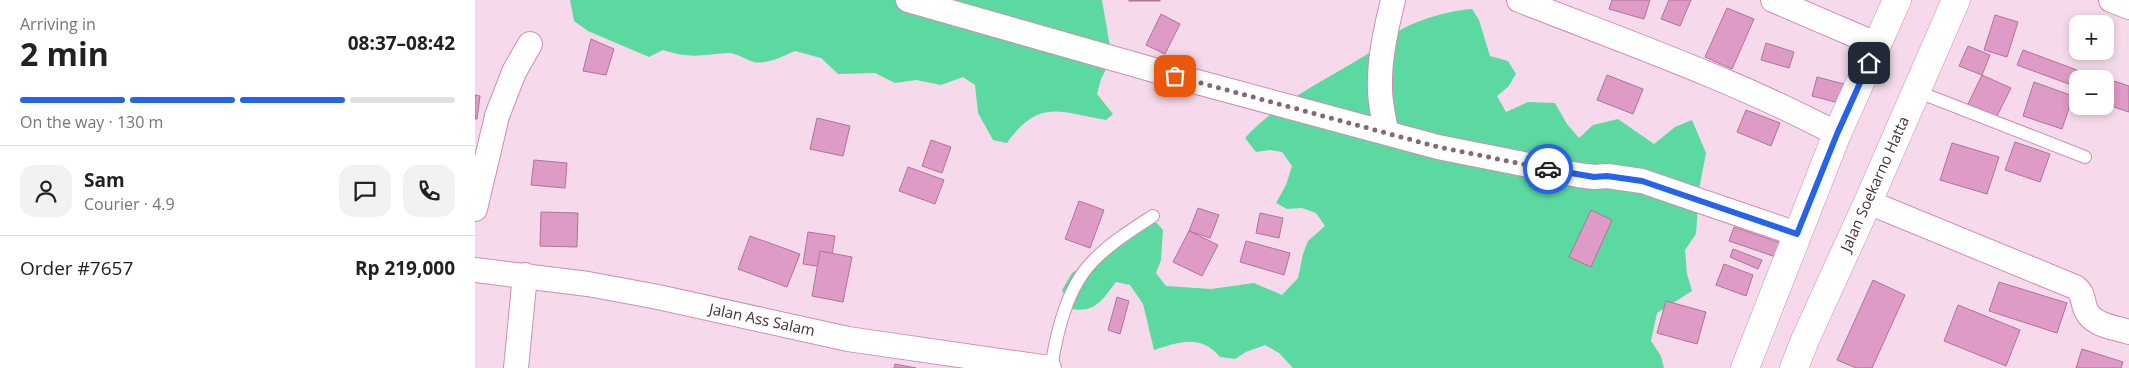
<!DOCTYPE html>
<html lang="en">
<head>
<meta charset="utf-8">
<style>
  :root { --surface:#fff; --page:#f2f2f2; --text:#222; --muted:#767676; --line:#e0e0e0; --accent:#2563eb }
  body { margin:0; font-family:"Open Sans",sans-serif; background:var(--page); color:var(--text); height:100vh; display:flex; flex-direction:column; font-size:19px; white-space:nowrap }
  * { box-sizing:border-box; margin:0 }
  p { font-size:16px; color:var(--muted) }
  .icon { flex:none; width:28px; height:28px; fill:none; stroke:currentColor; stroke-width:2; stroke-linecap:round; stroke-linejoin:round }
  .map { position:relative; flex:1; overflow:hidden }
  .side { display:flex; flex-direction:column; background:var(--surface); width:475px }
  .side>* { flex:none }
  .fabs { position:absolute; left:1594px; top:15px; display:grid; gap:10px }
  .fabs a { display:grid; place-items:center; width:45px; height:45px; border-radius:10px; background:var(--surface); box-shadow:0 2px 8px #0003; font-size:25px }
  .pin { position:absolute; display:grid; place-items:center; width:42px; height:42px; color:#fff; margin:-21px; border-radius:10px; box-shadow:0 2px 8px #0006 }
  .courier { position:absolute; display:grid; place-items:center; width:50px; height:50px; margin:-25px; border:4px solid #2563eb; border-radius:50%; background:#fff; color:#222; box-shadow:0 1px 6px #0007 }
  .head em { font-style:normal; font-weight:700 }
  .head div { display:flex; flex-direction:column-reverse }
  .head { display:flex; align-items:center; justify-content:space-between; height:85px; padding:0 20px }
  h1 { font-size:32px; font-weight:700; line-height:38px }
  .bar { display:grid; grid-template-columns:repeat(4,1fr); gap:8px 5px; align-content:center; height:60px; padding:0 20px }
  .bar i { height:6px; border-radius:4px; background:var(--line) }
  .bar .selected { background:var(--accent) }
  .bar p { grid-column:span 4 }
  .line { display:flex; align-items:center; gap:12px; padding:0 20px; border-top:1px solid var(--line) }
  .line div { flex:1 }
  .round { display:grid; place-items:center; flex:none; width:52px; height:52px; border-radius:15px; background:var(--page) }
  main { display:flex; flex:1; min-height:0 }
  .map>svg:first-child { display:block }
  .green { fill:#5cd9a1 }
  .building { fill:#dd9bc5; stroke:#b1729b }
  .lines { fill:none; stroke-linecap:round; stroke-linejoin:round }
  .lane-casing { stroke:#cf8db7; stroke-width:14 }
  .street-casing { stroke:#cf8db7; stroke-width:26 }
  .highway-casing { stroke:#cf8db7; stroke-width:29 }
  .lane { stroke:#fff; stroke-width:12 }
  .street { stroke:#fff; stroke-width:24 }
  .highway { stroke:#fff; stroke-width:28 }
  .done { stroke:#846879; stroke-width:5; stroke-dasharray:0 9 }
  .route { stroke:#2563eb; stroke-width:6 }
  .labels { text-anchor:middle; stroke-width:4; stroke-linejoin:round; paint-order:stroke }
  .street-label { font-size:15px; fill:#462b3c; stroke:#fff }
</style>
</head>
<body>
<main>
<section class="side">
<div class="head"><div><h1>2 min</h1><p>Arriving in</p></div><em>08:37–08:42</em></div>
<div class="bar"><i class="selected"></i><i class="selected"></i><i class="selected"></i><i></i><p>On the way · 130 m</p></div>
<div class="line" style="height:90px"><a class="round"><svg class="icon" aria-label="person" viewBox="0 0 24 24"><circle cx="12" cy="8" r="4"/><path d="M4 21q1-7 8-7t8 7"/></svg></a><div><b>Sam</b><p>Courier · 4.9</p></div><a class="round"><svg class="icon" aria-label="chat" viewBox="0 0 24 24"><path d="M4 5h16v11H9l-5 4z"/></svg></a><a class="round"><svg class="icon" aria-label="phone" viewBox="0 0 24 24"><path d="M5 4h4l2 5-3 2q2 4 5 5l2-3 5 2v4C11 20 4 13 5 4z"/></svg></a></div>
<div class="line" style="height:65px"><div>Order #7657</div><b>Rp 219,000</b></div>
</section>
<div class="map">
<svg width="1654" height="368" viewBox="0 0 1654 368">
  <rect width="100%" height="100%" fill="#f6daeb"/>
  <g class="green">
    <path d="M95,0H627L637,58L626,79L622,94L638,114L631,120C585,112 564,98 532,143L518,140L503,113L500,85L488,77L466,85L441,80L420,83L400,73L363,74L346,58L320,51C309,56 291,65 279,62C271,60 262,53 253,53C225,55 217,59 188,50L174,57L113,31L99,21Z"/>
    <path d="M997,9L1004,20L1015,56L1033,61L1041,74L1033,87L1022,96L1031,112L1053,102L1080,103L1092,124L1104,138L1118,125L1143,119L1179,144L1200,127L1217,120L1231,153L1224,190L1221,234L1210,250L1212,274L1217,291L1182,313L1176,341L1186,356L1189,368H818L804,353L790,345L771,352L760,359L745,357C725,334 705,342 679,350L668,304L655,285L641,282C627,300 621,313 596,309L587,290L597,273L636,248L676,217L688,230L686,260L681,273L691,286L736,289L779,283L807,295L823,278L828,254L833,241L850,226L841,213L827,208L812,209L801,203L811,185L817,166L807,152L795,150L781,152L770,138C802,103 846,82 886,58C901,50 912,37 927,29C946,19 975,10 997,9Z"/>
  </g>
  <g class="building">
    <rect x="654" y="0" width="31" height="1"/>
    <polygon points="1137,0 1175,0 1169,19 1134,9"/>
    <polygon points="1194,0 1216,0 1205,26 1186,19"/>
    <polygon points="1252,8 1279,19 1257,69 1230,57"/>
    <polygon points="686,14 705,24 690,54 671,45"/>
    <polygon points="1520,15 1543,22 1532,57 1509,50"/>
    <polygon points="116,39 139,49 131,75 108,71"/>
    <polygon points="1291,43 1319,52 1314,68 1286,60"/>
    <polygon points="1493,46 1515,55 1507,75 1484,66"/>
    <polygon points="1548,50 1610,73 1608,79 1602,79 1602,87 1542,65"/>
    <polygon points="1132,75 1168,89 1158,114 1122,100"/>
    <polygon points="1507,75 1536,88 1521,118 1493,104"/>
    <polygon points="1342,77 1369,84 1364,103 1337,96"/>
    <polygon points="1627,77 1654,86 1654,112 1630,104 1630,79 1626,79"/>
    <polygon points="1559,82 1598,96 1587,129 1548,116"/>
    <polygon points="0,95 5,96 2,119 0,119"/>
    <polygon points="1271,110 1305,123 1296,146 1262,132"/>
    <polygon points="342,118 375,126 368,156 335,149"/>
    <polygon points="456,140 476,147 467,173 447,166"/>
    <polygon points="1540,142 1575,154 1565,182 1530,170"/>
    <polygon points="1477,143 1524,157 1512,194 1465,180"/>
    <polygon points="59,160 92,163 90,188 56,185"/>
    <polygon points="433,167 469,180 460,204 424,191"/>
    <polygon points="604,201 629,210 615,248 590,239"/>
    <polygon points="723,208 744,215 735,238 714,231"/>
    <polygon points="1116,210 1137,220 1116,267 1094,257"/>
    <polygon points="66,212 103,213 102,247 65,246"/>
    <polygon points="785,213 808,218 804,238 781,233"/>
    <polygon points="1259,227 1309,244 1304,258 1254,241"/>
    <polygon points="714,231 743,245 727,276 698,262"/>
    <polygon points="333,232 360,236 355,268 328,264"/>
    <polygon points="275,236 325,254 312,287 263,269"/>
    <polygon points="771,241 815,253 809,275 765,262"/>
    <polygon points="1258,249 1287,260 1283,269 1255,257"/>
    <polygon points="345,251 377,257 368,302 337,296"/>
    <polygon points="1249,264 1278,275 1271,296 1241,285"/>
    <polygon points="1398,280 1430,295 1397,368 1381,368 1362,360"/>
    <polygon points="1524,282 1592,303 1582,333 1514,311"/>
    <polygon points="642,297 654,301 645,334 633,330"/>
    <polygon points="1191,301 1231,312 1222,344 1182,333"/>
    <polygon points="1483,305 1545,330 1531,366 1469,341"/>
    <polygon points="1607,349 1648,362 1646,368 1601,368"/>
    <polygon points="420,364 441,368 419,368"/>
  </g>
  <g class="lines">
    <g class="lane-casing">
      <g id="lane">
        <polyline points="1441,91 1610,157"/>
        <path d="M576,368C582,331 592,286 620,259C637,242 658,229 678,216"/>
      </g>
    </g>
    <g class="street-casing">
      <g id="street">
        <polyline points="433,0 700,76 963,147 1103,175 1119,177 1132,176 1167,181 1322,234"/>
        <path d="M1044,0C1151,42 1260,80 1362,134"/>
        <polyline points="1298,0 1403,45"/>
        <polyline points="1636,0 1654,7"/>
        <path d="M911,132C909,118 905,104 905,89C904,59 911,29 918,0"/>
        <path d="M1393,202L1600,287C1611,294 1606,306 1614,315C1622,326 1642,328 1654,332"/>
        <polyline points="0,209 22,116 39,72 55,44"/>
        <polyline points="0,270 113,284 183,297 373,339 574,368"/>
        <polyline points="41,368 50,275"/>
      </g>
    </g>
    <g class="highway-casing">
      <g id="highway">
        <polyline points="1270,368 1362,134 1422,0"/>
        <polyline points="1319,368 1330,340 1393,202 1481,0"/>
      </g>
    </g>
    <use href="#lane" class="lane"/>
    <use href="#street" class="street"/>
    <use href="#highway" class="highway"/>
  </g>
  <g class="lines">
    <polyline class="done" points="700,76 963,147 1073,169"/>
    <polyline class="route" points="1073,169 1119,177 1132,176 1167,181 1322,234 1362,134 1394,63"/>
  </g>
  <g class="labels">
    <g class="street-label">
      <text transform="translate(1400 184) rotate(-66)" y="5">Jalan Soekarno Hatta</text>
      <text transform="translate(287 320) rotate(12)" y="5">Jalan Ass Salam</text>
    </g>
  </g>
</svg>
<div class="fabs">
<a>+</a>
<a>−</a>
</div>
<div class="pin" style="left:700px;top:76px;background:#ea580c"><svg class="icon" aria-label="bag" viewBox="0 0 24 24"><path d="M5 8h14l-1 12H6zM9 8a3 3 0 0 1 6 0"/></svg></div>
<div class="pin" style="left:1394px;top:63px;background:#1f2937"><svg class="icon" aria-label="home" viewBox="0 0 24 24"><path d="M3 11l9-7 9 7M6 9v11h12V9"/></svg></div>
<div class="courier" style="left:1073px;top:169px"><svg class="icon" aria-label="car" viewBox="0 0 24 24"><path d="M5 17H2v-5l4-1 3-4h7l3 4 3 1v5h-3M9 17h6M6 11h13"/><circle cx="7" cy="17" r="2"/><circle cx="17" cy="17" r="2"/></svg></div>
</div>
</main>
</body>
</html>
